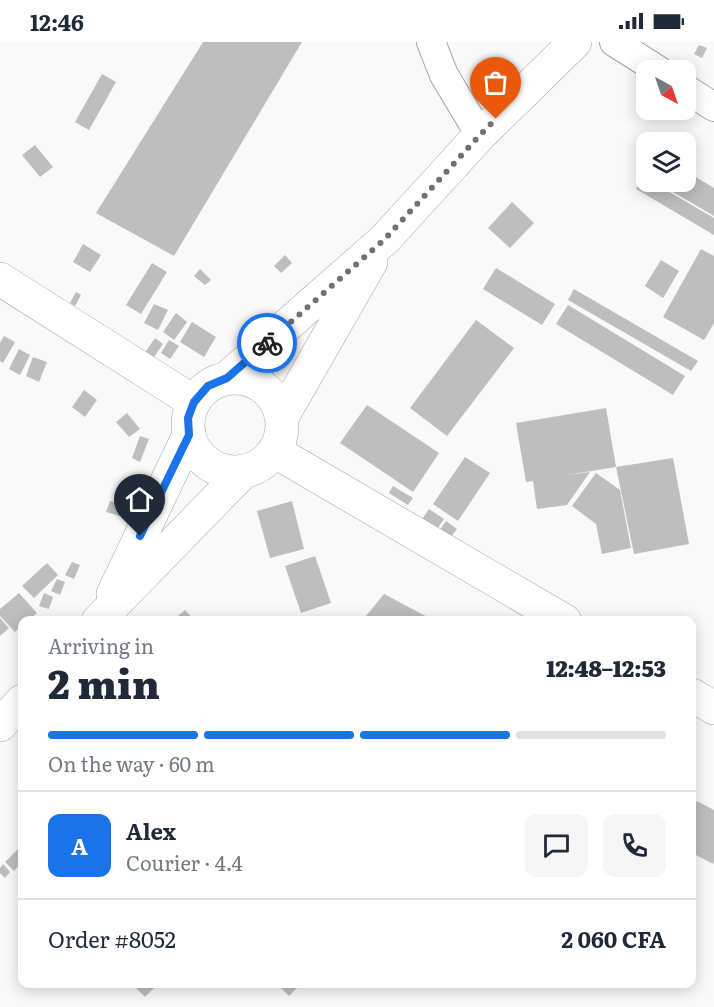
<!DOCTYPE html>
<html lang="en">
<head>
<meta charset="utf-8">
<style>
  :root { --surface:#fff; --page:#f6f6f7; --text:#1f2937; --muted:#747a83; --line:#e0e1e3; --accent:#1a73e8 }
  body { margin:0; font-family:Literata,serif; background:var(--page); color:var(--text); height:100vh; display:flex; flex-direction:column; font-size:22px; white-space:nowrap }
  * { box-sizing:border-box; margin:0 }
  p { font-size:20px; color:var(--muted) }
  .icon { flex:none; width:33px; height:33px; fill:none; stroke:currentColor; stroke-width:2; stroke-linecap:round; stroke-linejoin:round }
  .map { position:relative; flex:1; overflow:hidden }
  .panel { position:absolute; left:18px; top:574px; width:678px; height:372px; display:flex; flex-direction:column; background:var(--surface); border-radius:12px; box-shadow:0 3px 15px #0003 }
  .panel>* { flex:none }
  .needle { width:39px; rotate:140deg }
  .controls { position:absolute; left:636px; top:18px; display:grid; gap:12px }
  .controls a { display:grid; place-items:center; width:60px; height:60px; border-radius:12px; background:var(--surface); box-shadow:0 3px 15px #0003; font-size:30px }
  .pin { position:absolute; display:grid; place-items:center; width:51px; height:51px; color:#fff; margin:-62px -26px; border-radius:50% 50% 50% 0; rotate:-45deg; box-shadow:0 0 6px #0007 }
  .pin .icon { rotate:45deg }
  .courier { position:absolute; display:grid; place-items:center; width:60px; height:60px; margin:-30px; border:4px solid #1a73e8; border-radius:50%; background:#fff; color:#222; box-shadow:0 2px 8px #0007 }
  .overview em { font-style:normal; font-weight:800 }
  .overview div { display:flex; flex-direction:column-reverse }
  .overview { display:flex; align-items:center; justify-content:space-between; height:102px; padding:0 30px }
  h1 { font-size:39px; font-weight:800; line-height:45px }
  .bar { display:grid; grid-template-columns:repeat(4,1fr); gap:9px 6px; align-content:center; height:72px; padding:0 30px }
  .bar i { height:8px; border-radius:4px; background:var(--line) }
  .bar .active { background:var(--accent) }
  .bar p { grid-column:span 4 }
  .line { display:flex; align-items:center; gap:15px; padding:0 30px; border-top:2px solid var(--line) }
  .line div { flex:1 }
  .round { display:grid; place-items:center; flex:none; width:63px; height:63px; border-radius:12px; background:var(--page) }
  .status { display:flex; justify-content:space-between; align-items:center; height:42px; padding:0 30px; background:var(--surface); direction:ltr }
  .status svg { height:16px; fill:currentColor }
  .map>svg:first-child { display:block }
  .building { fill:#bebebf }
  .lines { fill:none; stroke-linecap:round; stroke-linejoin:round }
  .minor-casing { stroke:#a5a5a7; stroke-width:30 }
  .secondary-casing { stroke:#a5a5a7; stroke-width:34 }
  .minor { stroke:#fff; stroke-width:28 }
  .secondary { stroke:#fff; stroke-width:33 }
  .done { stroke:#717172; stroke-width:6; stroke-dasharray:0 10.8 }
  .route { stroke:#1a73e8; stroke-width:8 }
</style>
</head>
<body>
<div class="status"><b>12:46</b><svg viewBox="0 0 49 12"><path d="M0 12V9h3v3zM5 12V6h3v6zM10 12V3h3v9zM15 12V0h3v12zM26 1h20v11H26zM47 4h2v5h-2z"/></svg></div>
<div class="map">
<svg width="714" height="965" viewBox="0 0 714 965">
  <rect width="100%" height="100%" fill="#f9f9fa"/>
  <g class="building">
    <polygon points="203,0 302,0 174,214 96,171"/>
    <polygon points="699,3 707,6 702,16 694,12"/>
    <polygon points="102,32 116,40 89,88 75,80"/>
    <polygon points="35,103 53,125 40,135 22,113"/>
    <polygon points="686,129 714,146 714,174 656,140 686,140"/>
    <polygon points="644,135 646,136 646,140 652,140 714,176 714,193 636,147"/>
    <polygon points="512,160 534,181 510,206 488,186"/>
    <polygon points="83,202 101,213 90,230 73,220"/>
    <polygon points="701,207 714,214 714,281 704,298 663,275"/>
    <polygon points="285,213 292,221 281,231 274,224"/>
    <polygon points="661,218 679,229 663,256 645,244"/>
    <polygon points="152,221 167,230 141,272 126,263"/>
    <polygon points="496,226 555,262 542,283 483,247"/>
    <polygon points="200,227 211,238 205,243 194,234"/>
    <polygon points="574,247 698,319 691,329 568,258"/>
    <polygon points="76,250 81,253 75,264 70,261"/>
    <polygon points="154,262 168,268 158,288 144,281"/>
    <polygon points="568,263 685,334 673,353 556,282"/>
    <polygon points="176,271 187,280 174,298 163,290"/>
    <polygon points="476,278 514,306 447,394 410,366"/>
    <polygon points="192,280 216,295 204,315 180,300"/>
    <polygon points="4,294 15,300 3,321 0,319 0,301"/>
    <polygon points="155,296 163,302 152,318 144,312"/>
    <polygon points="169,298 179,304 170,317 161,311"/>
    <polygon points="19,307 30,313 20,333 9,327"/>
    <polygon points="33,315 47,320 39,340 26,334"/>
    <polygon points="84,348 97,358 85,375 72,365"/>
    <polygon points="367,363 439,411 413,450 340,401"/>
    <polygon points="606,366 616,425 673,416 689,502 634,512 616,425 562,434 590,430 567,463 537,467 533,439 526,440 516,381"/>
    <polygon points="127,371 140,387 129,395 116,380"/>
    <polygon points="140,394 149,397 140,420 132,416"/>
    <polygon points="465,415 490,431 458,479 433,462"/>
    <polygon points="596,431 620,448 631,506 602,512 596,482 572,464"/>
    <polygon points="393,444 413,456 408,463 389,451"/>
    <polygon points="110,459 126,463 123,475 106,470"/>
    <polygon points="292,459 304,507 270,516 257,469"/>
    <polygon points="429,467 444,477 437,487 423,476"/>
    <polygon points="446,479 457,487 450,496 440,488"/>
    <polygon points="315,514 331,561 301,571 285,524"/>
    <polygon points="72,520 80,523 74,537 65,533"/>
    <polygon points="47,521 58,533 34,556 22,544"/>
    <polygon points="57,537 65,540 60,553 51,549"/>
    <polygon points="19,551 37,571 28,579 22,579 22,584 15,590 0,574 0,567"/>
    <polygon points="44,551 53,555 49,567 39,564"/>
    <polygon points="384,552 435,579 362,579"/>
    <polygon points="185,568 195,579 172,579"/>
    <polygon points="0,576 9,586 0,594"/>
    <polygon points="697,759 714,768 714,819 713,822 692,811 692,770"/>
    <polygon points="18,807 22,812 22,820 14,829 5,820"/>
    <polygon points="3,822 10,830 5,836 0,831 0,826"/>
    <polygon points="132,942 158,942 145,955"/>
    <polygon points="277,942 301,942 289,954"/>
  </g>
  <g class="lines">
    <g class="minor-casing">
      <g id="minor">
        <polyline points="431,0 444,33 480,93"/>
        <polyline points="614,0 658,28"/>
        <polyline points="686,47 714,65"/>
      </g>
    </g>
    <g class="secondary-casing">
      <g id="secondary">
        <polyline points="0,237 194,360"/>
        <polyline points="227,336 385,197 480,93 575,0"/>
        <circle cx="235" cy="383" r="47"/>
        <polyline points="282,375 371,220"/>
        <polyline points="274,409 565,579"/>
        <polyline points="113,552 189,393"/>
        <polyline points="98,579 244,429"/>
        <polyline points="692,653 714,666"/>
        <polyline points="0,683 22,659"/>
      </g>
    </g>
    <use href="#minor" class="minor"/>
    <use href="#secondary" class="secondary"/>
  </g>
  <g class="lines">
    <polyline class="done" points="267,301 385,197 480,93 496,77"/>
    <polyline class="route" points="140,494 189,393 188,376 194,360 208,344 227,336 267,301"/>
  </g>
</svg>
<div class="controls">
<a><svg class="needle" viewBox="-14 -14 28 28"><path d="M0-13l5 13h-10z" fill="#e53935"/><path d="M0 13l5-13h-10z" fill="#747a83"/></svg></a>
<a><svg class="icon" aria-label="layers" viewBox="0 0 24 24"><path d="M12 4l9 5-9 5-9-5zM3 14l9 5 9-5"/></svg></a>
</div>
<div class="pin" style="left:496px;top:77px;background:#ea580c"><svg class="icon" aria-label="bag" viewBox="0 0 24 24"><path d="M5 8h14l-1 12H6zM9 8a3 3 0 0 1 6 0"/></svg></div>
<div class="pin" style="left:140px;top:494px;background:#1f2937"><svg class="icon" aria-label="home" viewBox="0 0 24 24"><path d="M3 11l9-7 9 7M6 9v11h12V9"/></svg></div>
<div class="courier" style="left:267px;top:301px"><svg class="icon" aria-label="bike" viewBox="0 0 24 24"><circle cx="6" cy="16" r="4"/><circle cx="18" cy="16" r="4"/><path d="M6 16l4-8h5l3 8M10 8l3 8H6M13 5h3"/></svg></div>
<section class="panel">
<div class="overview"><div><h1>2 min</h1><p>Arriving in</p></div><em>12:48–12:53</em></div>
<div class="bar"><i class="active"></i><i class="active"></i><i class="active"></i><i></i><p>On the way · 60 m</p></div>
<div class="line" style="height:108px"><b class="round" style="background:var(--accent);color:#fff">A</b><div><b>Alex</b><p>Courier · 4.4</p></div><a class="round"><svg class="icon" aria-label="chat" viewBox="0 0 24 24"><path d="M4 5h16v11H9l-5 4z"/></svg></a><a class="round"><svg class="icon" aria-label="phone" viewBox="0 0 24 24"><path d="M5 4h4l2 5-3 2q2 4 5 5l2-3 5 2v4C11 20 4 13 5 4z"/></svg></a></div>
<div class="line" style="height:78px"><div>Order #8052</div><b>2 060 CFA</b></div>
</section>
</div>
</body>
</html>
